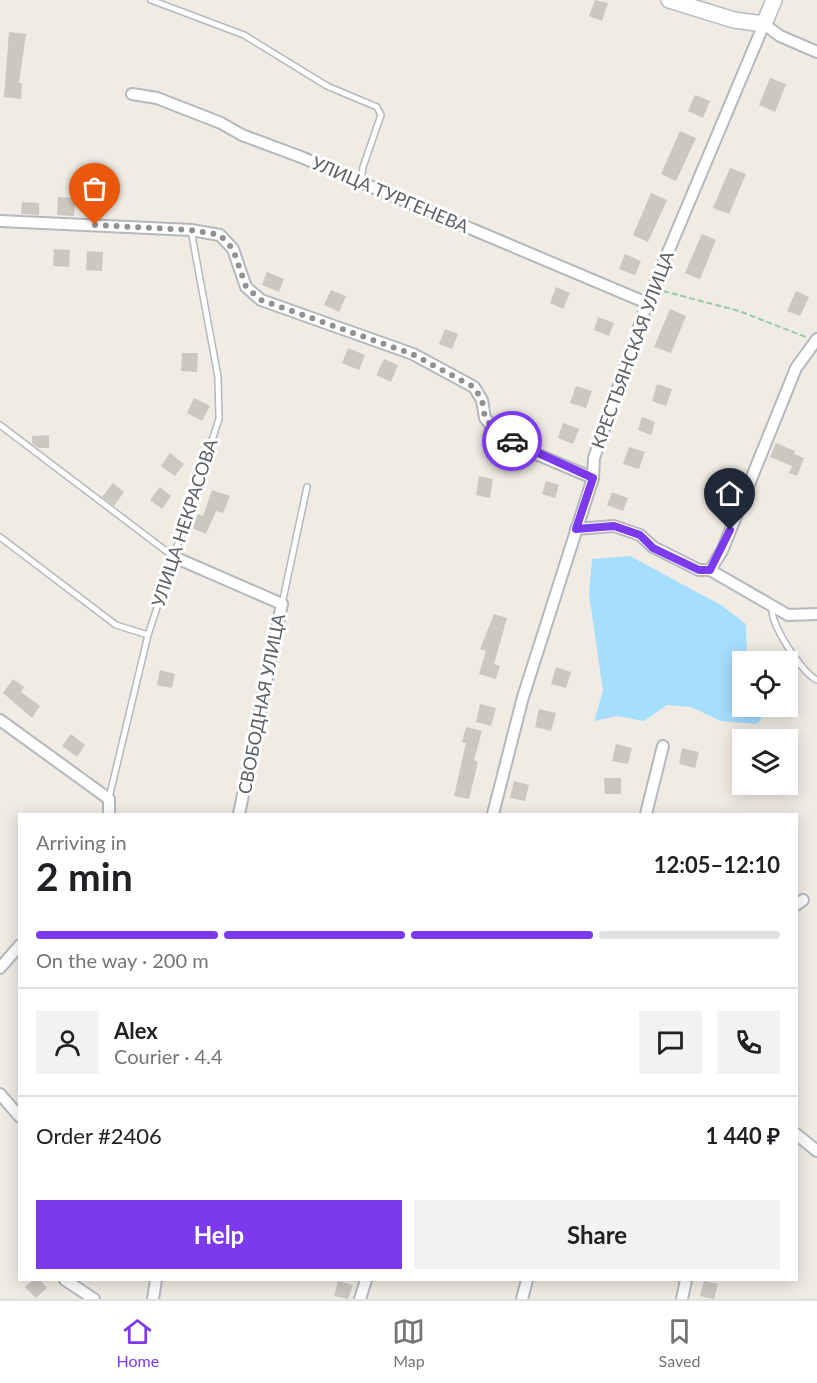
<!DOCTYPE html>
<html lang="en">
<head>
<meta charset="utf-8">
<style>
  :root { --surface:#fff; --page:#f2f2f2; --text:#202124; --muted:#757577; --line:#e0e0e0; --accent:#7c3aed }
  body { margin:0; font-family:Lato,sans-serif; background:var(--page); color:var(--text); height:100vh; display:flex; flex-direction:column; font-size:22px; white-space:nowrap }
  * { box-sizing:border-box; margin:0 }
  p { font-size:20px; color:var(--muted) }
  .icon { flex:none; width:33px; height:33px; fill:none; stroke:currentColor; stroke-width:2; stroke-linecap:round; stroke-linejoin:round }
  .map { position:relative; flex:1; overflow:hidden }
  .side { position:absolute; left:18px; top:813px; width:780px; height:468px; display:flex; flex-direction:column; background:var(--surface); border-radius:0px; box-shadow:0 3px 15px #0003 }
  .side>* { flex:none }
  .tools { position:absolute; left:732px; top:651px; display:grid; gap:12px }
  .tools a { display:grid; place-items:center; width:66px; height:66px; border-radius:0px; background:var(--surface); box-shadow:0 3px 15px #0003; font-size:30px }
  .pin { position:absolute; display:grid; place-items:center; width:51px; height:51px; color:#fff; margin:-62px -26px; border-radius:50% 50% 50% 0; rotate:-45deg; box-shadow:0 0 6px #0007 }
  .pin .icon { rotate:45deg }
  .courier { position:absolute; display:grid; place-items:center; width:60px; height:60px; margin:-30px; border:4px solid #7c3aed; border-radius:50%; background:#fff; color:#222; box-shadow:0 2px 8px #0007 }
  .head em { font-style:normal; font-weight:700 }
  .head div { display:flex; flex-direction:column-reverse }
  .head { display:flex; align-items:center; justify-content:space-between; height:102px; padding:0 18px }
  h1 { font-size:39px; font-weight:700; line-height:45px }
  .bar { display:grid; grid-template-columns:repeat(4,1fr); gap:9px 6px; align-content:center; height:72px; padding:0 18px }
  .bar i { height:8px; border-radius:4px; background:var(--line) }
  .bar .on { background:var(--accent) }
  .bar p { grid-column:span 4 }
  .line { display:flex; align-items:center; gap:15px; padding:0 18px; border-top:2px solid var(--line) }
  .line div { flex:1 }
  .round { display:grid; place-items:center; flex:none; width:63px; height:63px; border-radius:0px; background:var(--page) }
  .action { display:flex; gap:12px; margin-top:auto; padding:12px 18px }
  .action a { flex:1; height:69px; border-radius:0px; background:var(--accent); color:#fff; font-size:24px; font-weight:700; line-height:69px; text-align:center }
  .action a+a { background:var(--page); color:var(--text) }
  .tabs { display:flex; justify-content:space-around; align-items:center; height:84px; border-top:2px solid var(--line); background:var(--surface); font-size:16px; color:var(--muted) }
  .tabs a { display:grid; justify-items:center; gap:3px }
  .tabs .on { color:var(--accent) }
  .map>svg:first-child { display:block }
  .water { fill:#a5deff }
  .building { fill:#cbc7c1 }
  .lines { fill:none; stroke-linecap:round; stroke-linejoin:round }
  .lane-casing { stroke:#b5b8bc; stroke-width:8 }
  .street-casing { stroke:#b5b8bc; stroke-width:14 }
  .secondary-casing { stroke:#b6babf; stroke-width:18 }
  .path { stroke:#97cba2; stroke-width:2; stroke-dasharray:6 3; stroke-linecap:butt }
  .lane { stroke:#fff; stroke-width:5 }
  .street { stroke:#fff; stroke-width:10 }
  .secondary { stroke:#fff; stroke-width:15 }
  .done { stroke:#909292; stroke-width:6; stroke-dasharray:0 10.8 }
  .route { stroke:#7c3aed; stroke-width:8 }
  .labels { text-anchor:middle; stroke-width:6; stroke-linejoin:round; paint-order:stroke }
  .street-label { font-size:18px; fill:#5c6166; stroke:#fff }
</style>
</head>
<body>
<div class="map">
<svg width="817" height="1299" viewBox="0 0 817 1299">
  <rect width="100%" height="100%" fill="#f0ece4"/>
  <polygon class="water" points="630,556 721,605 746,624 747,661 742,662 742,706 766,707 769,710 757,724 721,721 691,707 667,705 644,721 617,716 594,721 603,691 589,594 592,559"/>
  <g class="building">
    <polygon points="595,0 608,3 602,21 589,16"/>
    <polygon points="9,32 26,34 19,83 22,83 21,99 4,97"/>
    <polygon points="770,78 786,84 775,112 759,105"/>
    <polygon points="695,95 710,101 703,118 688,111"/>
    <polygon points="680,131 696,138 676,181 661,174"/>
    <polygon points="730,168 746,174 729,214 713,208"/>
    <polygon points="651,193 667,200 648,242 633,235"/>
    <polygon points="58,197 75,198 74,216 57,215"/>
    <polygon points="22,202 39,203 39,215 21,214"/>
    <polygon points="702,234 716,240 700,279 685,273"/>
    <polygon points="54,249 70,250 69,267 53,266"/>
    <polygon points="87,251 103,252 102,271 86,270"/>
    <polygon points="625,254 641,261 635,275 619,269"/>
    <polygon points="267,272 284,279 279,292 262,285"/>
    <polygon points="556,287 570,293 563,309 550,303"/>
    <polygon points="331,290 346,296 339,312 324,305"/>
    <polygon points="796,291 809,297 800,316 787,311"/>
    <polygon points="670,309 686,316 671,353 654,347"/>
    <polygon points="598,317 614,323 609,336 594,330"/>
    <polygon points="445,329 458,334 452,349 439,344"/>
    <polygon points="348,348 365,355 359,370 342,363"/>
    <polygon points="182,353 198,353 197,372 181,371"/>
    <polygon points="384,359 398,365 391,382 376,375"/>
    <polygon points="657,384 672,389 666,406 652,401"/>
    <polygon points="576,386 592,391 586,408 570,403"/>
    <polygon points="194,398 210,406 202,421 187,413"/>
    <polygon points="642,417 655,422 651,435 638,430"/>
    <polygon points="563,423 579,429 573,444 558,438"/>
    <polygon points="49,435 49,448 39,448 32,443 32,436"/>
    <polygon points="776,443 795,451 794,454 804,458 797,476 789,473 792,466 770,457"/>
    <polygon points="629,447 645,452 639,469 623,464"/>
    <polygon points="170,453 184,464 175,476 161,466"/>
    <polygon points="479,476 493,479 490,498 476,495"/>
    <polygon points="546,481 559,485 555,498 542,494"/>
    <polygon points="113,483 124,492 114,506 102,497"/>
    <polygon points="160,487 171,496 162,509 150,500"/>
    <polygon points="212,490 230,496 223,513 216,511 206,534 192,528 198,514 203,516"/>
    <polygon points="612,492 628,498 623,511 607,505"/>
    <polygon points="494,614 507,618 494,664 500,666 496,679 479,674 486,651 480,649"/>
    <polygon points="556,667 571,672 566,688 551,684"/>
    <polygon points="160,670 175,674 172,688 157,685"/>
    <polygon points="13,679 24,687 21,692 40,706 32,718 3,693"/>
    <polygon points="480,704 496,708 491,726 476,722"/>
    <polygon points="539,709 556,713 551,731 535,727"/>
    <polygon points="466,727 482,731 474,760 478,762 469,799 454,796 466,743 462,742"/>
    <polygon points="71,734 85,745 77,757 62,746"/>
    <polygon points="616,744 632,748 628,764 612,761"/>
    <polygon points="682,748 699,752 695,768 679,764"/>
    <polygon points="604,778 621,778 621,794 605,794"/>
    <polygon points="514,781 529,785 525,801 510,798"/>
    <polygon points="33,1280 40,1280 47,1288 36,1298 25,1287"/>
    <polygon points="338,1281 353,1285 348,1299 334,1296"/>
    <polygon points="704,1281 718,1284 714,1299 700,1296"/>
  </g>
  <g class="lines">
    <g class="lane-casing">
      <g id="lane">
        <polyline points="151,0 244,35 327,86 377,107 381,115 363,167 361,182"/>
        <polyline points="0,425 174,557"/>
        <polyline points="0,537 116,625 148,635"/>
        <polyline points="282,604 307,487"/>
        <path d="M772,608C770,624 802,673 817,680"/>
        <polyline points="109,798 148,635 219,419 218,377 191,230"/>
      </g>
    </g>
    <g class="street-casing">
      <g id="street">
        <polyline points="132,94 157,98 221,123 242,135 301,157 647,303"/>
        <polyline points="0,221 191,230 220,235 233,249 246,287 261,300 413,354 474,387 482,400 485,418 495,430 522,448 593,478"/>
        <polyline points="576,529 614,526 640,535 653,547 699,570 710,570 788,615 817,614"/>
        <polyline points="174,557 282,604 239,814"/>
        <polyline points="710,570 722,551 796,368 817,339"/>
        <polyline points="0,720 109,799 109,814"/>
        <polyline points="493,814 523,697 593,478 594,458 650,295 764,24 780,36 817,52"/>
        <polyline points="646,814 663,746"/>
        <polyline points="796,905 803,900"/>
        <polyline points="0,968 20,945"/>
        <polyline points="0,1094 20,1117"/>
        <polyline points="796,1134 817,1151"/>
        <polyline points="65,1280 94,1299"/>
        <polyline points="153,1299 156,1280"/>
        <polyline points="360,1299 366,1280"/>
        <polyline points="522,1299 527,1280"/>
        <polyline points="682,1299 686,1280"/>
      </g>
    </g>
    <g class="secondary-casing">
      <polyline id="secondary" points="669,0 734,20 764,24 774,0"/>
    </g>
    <polyline class="path" points="663,291 739,311 806,337"/>
    <use href="#lane" class="lane"/>
    <use href="#street" class="street"/>
    <use href="#secondary" class="secondary"/>
  </g>
  <g class="lines">
    <polyline class="done" points="95,225 191,230 220,235 233,249 246,287 261,300 412,354 474,387 482,400 485,418 495,430 512,441"/>
    <polyline class="route" points="512,441 593,478 576,529 614,526 640,535 653,548 699,570 710,570 730,530"/>
  </g>
  <g class="labels">
    <g class="street-label">
      <text transform="translate(390 195) rotate(23)" y="6">УЛИЦА ТУРГЕНЕВА</text>
      <text transform="translate(633 350) rotate(-70)" y="6">КРЕСТЬЯНСКАЯ УЛИЦА</text>
      <text transform="translate(185 523) rotate(-72)" y="6">УЛИЦА НЕКРАСОВА</text>
      <text transform="translate(262 704) rotate(-79)" y="6">СВОБОДНАЯ УЛИЦА</text>
    </g>
  </g>
</svg>
<div class="tools">
<a><svg class="icon" aria-label="locate" viewBox="0 0 24 24"><circle cx="12" cy="12" r="6"/><path d="M12 2v4M12 18v4M2 12h4M18 12h4"/></svg></a>
<a><svg class="icon" aria-label="layers" viewBox="0 0 24 24"><path d="M12 4l9 5-9 5-9-5zM3 14l9 5 9-5"/></svg></a>
</div>
<div class="pin" style="left:95px;top:225px;background:#ea580c"><svg class="icon" aria-label="bag" viewBox="0 0 24 24"><path d="M5 8h14l-1 12H6zM9 8a3 3 0 0 1 6 0"/></svg></div>
<div class="pin" style="left:730px;top:530px;background:#1f2937"><svg class="icon" aria-label="home" viewBox="0 0 24 24"><path d="M3 11l9-7 9 7M6 9v11h12V9"/></svg></div>
<div class="courier" style="left:512px;top:441px"><svg class="icon" aria-label="car" viewBox="0 0 24 24"><path d="M5 17H2v-5l4-1 3-4h7l3 4 3 1v5h-3M9 17h6M6 11h13"/><circle cx="7" cy="17" r="2"/><circle cx="17" cy="17" r="2"/></svg></div>
<section class="side">
<div class="head"><div><h1>2 min</h1><p>Arriving in</p></div><em>12:05–12:10</em></div>
<div class="bar"><i class="on"></i><i class="on"></i><i class="on"></i><i></i><p>On the way · 200 m</p></div>
<div class="line" style="height:108px"><a class="round"><svg class="icon" aria-label="person" viewBox="0 0 24 24"><circle cx="12" cy="8" r="4"/><path d="M4 21q1-7 8-7t8 7"/></svg></a><div><b>Alex</b><p>Courier · 4.4</p></div><a class="round"><svg class="icon" aria-label="chat" viewBox="0 0 24 24"><path d="M4 5h16v11H9l-5 4z"/></svg></a><a class="round"><svg class="icon" aria-label="phone" viewBox="0 0 24 24"><path d="M5 4h4l2 5-3 2q2 4 5 5l2-3 5 2v4C11 20 4 13 5 4z"/></svg></a></div>
<div class="line" style="height:78px"><div>Order #2406</div><b>1 440 ₽</b></div>
<div class="action"><a>Help</a><a>Share</a></div>
</section>
</div>
<nav class="tabs">
<a class="on"><svg class="icon" aria-label="home" viewBox="0 0 24 24"><path d="M3 11l9-7 9 7M6 9v11h12V9"/></svg>Home</a>
<a><svg class="icon" aria-label="map" viewBox="0 0 24 24"><path d="M3 6l6-2 6 2 6-2v14l-6 2-6-2-6 2zM9 4v14M15 6v14"/></svg>Map</a>
<a><svg class="icon" aria-label="saved" viewBox="0 0 24 24"><path d="M7 4h10v16l-5-4-5 4z"/></svg>Saved</a>
</nav>
</body>
</html>
